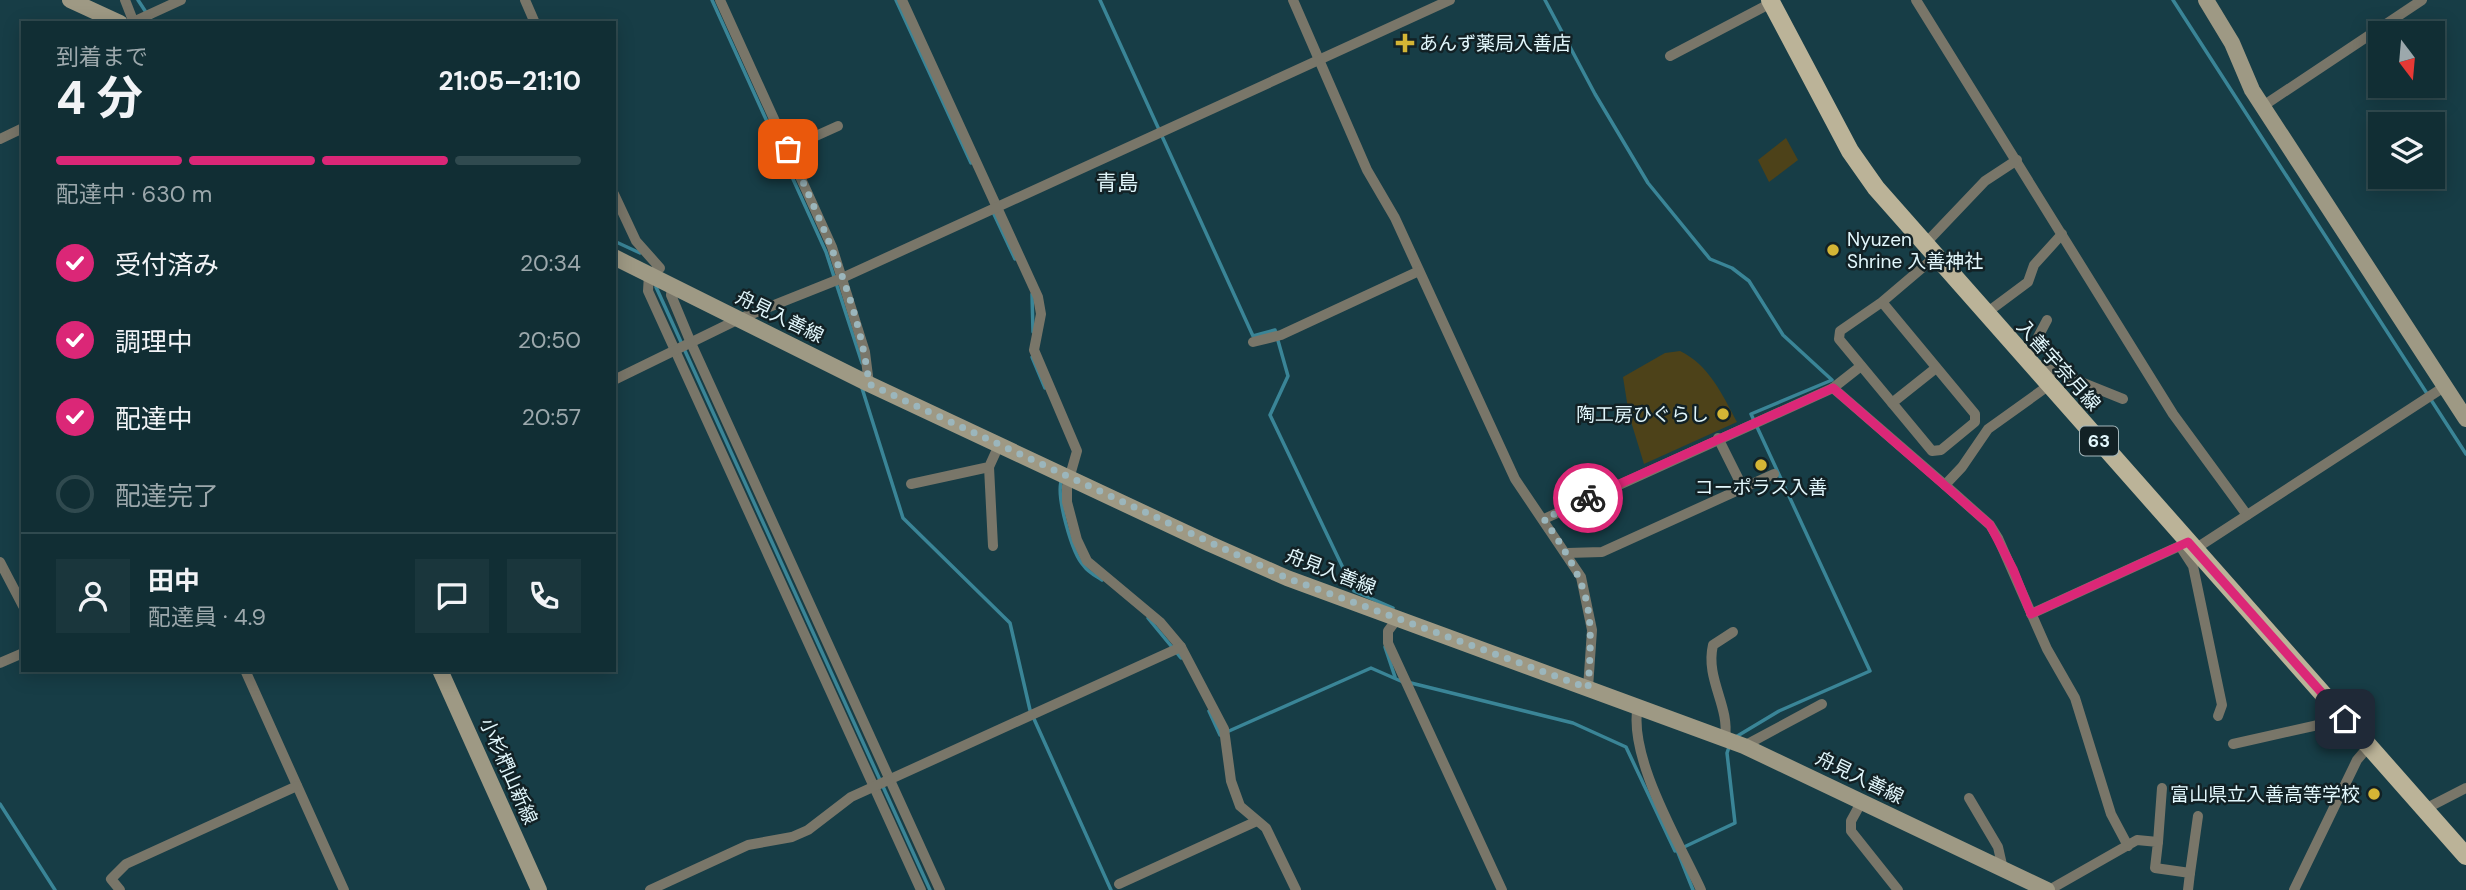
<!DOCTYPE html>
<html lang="ja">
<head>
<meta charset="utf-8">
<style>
  :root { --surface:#112e34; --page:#1a363c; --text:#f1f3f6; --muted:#9ca8ac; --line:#304a4f; --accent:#db2777 }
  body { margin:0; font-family:"DM Sans","Noto Sans JP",sans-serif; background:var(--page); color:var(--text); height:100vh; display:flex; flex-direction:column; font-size:26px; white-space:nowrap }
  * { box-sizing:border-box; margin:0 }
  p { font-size:23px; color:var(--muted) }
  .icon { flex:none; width:38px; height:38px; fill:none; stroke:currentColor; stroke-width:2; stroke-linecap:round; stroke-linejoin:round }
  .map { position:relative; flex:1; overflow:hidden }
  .panel { position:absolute; left:21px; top:21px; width:595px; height:651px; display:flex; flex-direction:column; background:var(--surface); border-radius:0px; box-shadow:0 4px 18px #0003,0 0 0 2px var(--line) }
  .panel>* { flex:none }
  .needle { width:46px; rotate:164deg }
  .buttons { position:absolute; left:2368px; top:21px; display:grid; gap:14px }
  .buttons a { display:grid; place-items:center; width:77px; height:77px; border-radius:0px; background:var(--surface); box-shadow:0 4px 18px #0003,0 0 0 2px var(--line); font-size:35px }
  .pin { position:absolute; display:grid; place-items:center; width:60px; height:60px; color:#fff; margin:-30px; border-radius:14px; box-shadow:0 4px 10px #0006 }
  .courier { position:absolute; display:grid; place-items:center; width:70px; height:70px; margin:-35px; border:5px solid #db2777; border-radius:50%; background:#fff; color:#222; box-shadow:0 2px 9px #0007 }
  .headline em { font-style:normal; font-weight:700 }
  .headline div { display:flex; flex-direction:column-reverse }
  .headline { display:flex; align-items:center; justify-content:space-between; height:119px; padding:0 35px }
  h1 { font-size:46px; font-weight:700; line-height:52px }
  .bar { display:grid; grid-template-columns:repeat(4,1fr); gap:10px 7px; align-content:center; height:84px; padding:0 35px }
  .bar i { height:9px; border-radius:5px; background:var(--line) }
  .bar .active { background:var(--accent) }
  .bar p { grid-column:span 4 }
  .line { display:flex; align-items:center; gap:18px; padding:0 35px; border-top:2px solid var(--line) }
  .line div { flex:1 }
  .round { display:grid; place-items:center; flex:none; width:74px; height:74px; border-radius:0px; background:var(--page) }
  ol { padding:0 35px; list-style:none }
  li { display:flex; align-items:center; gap:21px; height:77px }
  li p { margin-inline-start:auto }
  li .icon { padding:7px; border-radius:50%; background:var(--accent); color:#fff; stroke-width:4 }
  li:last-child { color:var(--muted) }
  li i { width:38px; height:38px; border:4px solid var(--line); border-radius:50% }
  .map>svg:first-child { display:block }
  .green { fill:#4d4219 }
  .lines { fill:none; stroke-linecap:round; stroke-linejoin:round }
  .stream { stroke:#3a8597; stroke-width:3.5 }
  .street { stroke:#797669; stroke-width:10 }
  .secondary { stroke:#9e9984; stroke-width:16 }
  .primary { stroke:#bbb398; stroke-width:18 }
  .done { stroke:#9bb6bc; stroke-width:7; stroke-dasharray:0 12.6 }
  .route { stroke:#db2777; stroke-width:9 }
  .poi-dot { fill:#d4b535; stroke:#122125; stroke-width:2.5 }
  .labels { text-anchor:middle; stroke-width:5; stroke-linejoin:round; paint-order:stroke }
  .shield { fill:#122125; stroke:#a4b7bc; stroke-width:2 }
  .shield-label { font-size:18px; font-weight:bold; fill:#e2f7fc }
  .poi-label { font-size:19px; fill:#e2f7fc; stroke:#122125; text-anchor:start }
  .street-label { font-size:19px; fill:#e2f7fc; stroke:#122125 }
  .neighbourhood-label { font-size:21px; fill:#e2f7fc; stroke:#122125 }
</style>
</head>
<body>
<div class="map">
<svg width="2466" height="890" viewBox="0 0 2466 890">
  <rect width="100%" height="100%" fill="#173d46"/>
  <g class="green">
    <polygon points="1786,138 1798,160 1769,182 1758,160"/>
    <path d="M1680,351C1709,365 1722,394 1737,422L1644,464L1629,415L1623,377L1665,353Z"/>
  </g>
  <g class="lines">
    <g class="stream">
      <polyline points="138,0 153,23"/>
      <polyline points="712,0 826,252 862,363"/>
      <polyline points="896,0 971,163"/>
      <polyline points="1100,0 1253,336 1275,330 1288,376 1270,415 1354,591 1393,608 1391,613"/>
      <polyline points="1545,0 1595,94 1648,183 1710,259 1732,268 1749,281 1783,335 1832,380 1751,414 1870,671 1779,711 1734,738"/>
      <polyline points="2173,0 2466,454"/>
      <polyline points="993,212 1015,259"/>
      <polyline points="614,241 640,253"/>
      <polyline points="656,287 930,890"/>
      <polyline points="1032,294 1033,332"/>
      <polyline points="1032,357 1045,388"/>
      <polyline points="861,385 903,518 1010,623 1030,710 1111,890"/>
      <path d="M1062,479C1055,494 1072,554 1084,566C1088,572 1096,576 1102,580"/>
      <polyline points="1148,618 1181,658"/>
      <polyline points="1385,647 1395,677"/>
      <polyline points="1411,683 1573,723 1626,747 1675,851"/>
      <polyline points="1209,711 1220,735 1371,668 1403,682"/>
      <polyline points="0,804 55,890"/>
      <polyline points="1684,847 1735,823 1727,753 1730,744"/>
      <polyline points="1677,850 1693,890"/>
    </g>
    <g class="street">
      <polyline points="125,0 134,23"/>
      <polyline points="525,0 535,23"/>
      <polyline points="720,0 832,247 865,352 869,384"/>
      <polyline points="902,0 1038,297 1041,314 1034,350 1077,451 1067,486 1067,502 1077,540 1087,561 1160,622 1181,647 1224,729 1231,781 1240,806 1266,828 1296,890"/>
      <polyline points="1293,0 1367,170 1395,218 1515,479 1581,577 1592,630 1588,688"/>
      <polyline points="1916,0 2173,414 2247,515"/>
      <polyline points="133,22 181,0"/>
      <polyline points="1670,56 1771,3"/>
      <polyline points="2263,106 2422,0"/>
      <polyline points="0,139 23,128"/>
      <polyline points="787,149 838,126"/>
      <polyline points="614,194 636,241 660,268 649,274 648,291 921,890"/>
      <polyline points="1924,245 1985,181 2017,160"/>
      <polyline points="672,285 671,295 691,343 940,890"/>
      <polyline points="1882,302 1840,331 1839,339 1932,451 1941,450 1975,422 1975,414 1882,302 1935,257"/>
      <polyline points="1985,314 2028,282 2034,265 2062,234"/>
      <polyline points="2047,320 2026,360 2123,399"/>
      <polyline points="1253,342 1281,335 1419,271"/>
      <polyline points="614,380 739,319 842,278 1450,0"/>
      <polyline points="1833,388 1861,366"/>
      <polyline points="1892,403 1936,368"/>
      <polyline points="989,467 993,546"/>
      <polyline points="911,484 989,467 999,445"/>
      <polyline points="1945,485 1990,525 1998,538 2047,649 2075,698 2111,814 2128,846"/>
      <polyline points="1743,488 1774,474"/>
      <polyline points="1544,519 1833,388 1945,485 1962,467 1988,429 2048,386"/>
      <polyline points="2180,546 2193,566 2222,705 2218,716"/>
      <polyline points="2195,549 2444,387"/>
      <polyline points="1567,553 1602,552 1743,488 1718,438"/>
      <polyline points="0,562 23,606"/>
      <polyline points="2031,614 2184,544"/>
      <polyline points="1397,619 1388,631 1388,643 1502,890"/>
      <polyline points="0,663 23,653"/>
      <polyline points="245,670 344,890"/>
      <path d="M1638,705C1627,756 1679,842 1701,890"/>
      <path d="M1725,738C1730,706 1705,679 1713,645L1733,632"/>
      <polyline points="2233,744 2345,719"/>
      <polyline points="1744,746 1822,704"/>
      <polyline points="1969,798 1998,847 2003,869"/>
      <polyline points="1862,801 1851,821 1851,831 1898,890"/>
      <polyline points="2425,809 2466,788"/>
      <polyline points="2158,842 2162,788"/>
      <polyline points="2190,873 2198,816"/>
      <polyline points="1119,884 1257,821"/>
      <polyline points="120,890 111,879 126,864 297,786"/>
      <polyline points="650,890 748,845 792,837 808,830 851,797 1181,647"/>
      <polyline points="2049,890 2137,840 2158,842 2155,868 2190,873 2188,890"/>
      <polyline points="2294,890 2357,760 2369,746"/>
    </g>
    <g class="secondary">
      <polyline points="70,0 120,23"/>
      <polyline points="2206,0 2232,43 2252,90 2466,419"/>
      <polyline points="614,257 869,384 1210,544 1287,578 1744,746 2047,890"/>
      <polyline points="440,670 539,890"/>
    </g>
    <polyline class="primary" points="1770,0 1850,151 1876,188 2466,856"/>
  </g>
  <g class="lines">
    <path class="done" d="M788,149C822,224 859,301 869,384L1287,578L1588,688C1594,606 1591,588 1544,519L1588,498"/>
    <polyline class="route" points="1588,498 1833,388 1990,525 2013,569 2031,614 2188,542 2345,719"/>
  </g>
  <g class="poi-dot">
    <path d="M1401.5 32.5h7v7h7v7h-7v7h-7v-7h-7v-7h7z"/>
    <circle cx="1833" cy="250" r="7"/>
    <circle cx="1723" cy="414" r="7"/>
    <circle cx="1761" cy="465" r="7"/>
    <circle cx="2374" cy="794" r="7"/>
  </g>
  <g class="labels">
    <rect class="shield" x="2080" y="426.5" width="38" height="29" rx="5"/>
    <g class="shield-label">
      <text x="2099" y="447">63</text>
    </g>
    <g class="poi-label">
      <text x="1419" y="50">あんず薬局入善店</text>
      <text x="1847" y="246">Nyuzen<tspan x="1847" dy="22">Shrine 入善神社</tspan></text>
      <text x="1709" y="421" text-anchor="end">陶工房ひぐらし</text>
      <text x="1761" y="494" text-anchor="middle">コーポラス入善</text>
      <text x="2360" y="801" text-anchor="end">富山県立入善高等学校</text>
    </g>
    <g class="street-label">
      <text transform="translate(780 316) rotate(26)" y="7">舟見入善線</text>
      <text transform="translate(2059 365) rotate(48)" y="7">入善宇奈月線</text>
      <text transform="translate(1331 571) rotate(21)" y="7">舟見入善線</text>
      <text transform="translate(509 771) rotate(66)" y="7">小杉椚山新線</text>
      <text transform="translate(1860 777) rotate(26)" y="7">舟見入善線</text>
    </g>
    <g class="neighbourhood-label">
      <text x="1117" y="190">青島</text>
    </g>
  </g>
</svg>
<div class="buttons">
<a><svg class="needle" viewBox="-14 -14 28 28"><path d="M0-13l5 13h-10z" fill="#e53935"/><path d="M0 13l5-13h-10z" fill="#9ca8ac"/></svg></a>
<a><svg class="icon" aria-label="layers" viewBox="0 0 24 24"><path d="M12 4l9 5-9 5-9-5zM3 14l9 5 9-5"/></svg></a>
</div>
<div class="pin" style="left:788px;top:149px;background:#ea580c"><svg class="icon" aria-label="bag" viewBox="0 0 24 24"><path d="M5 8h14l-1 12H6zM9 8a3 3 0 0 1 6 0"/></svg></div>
<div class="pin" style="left:2345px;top:719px;background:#1f2937"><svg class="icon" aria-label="home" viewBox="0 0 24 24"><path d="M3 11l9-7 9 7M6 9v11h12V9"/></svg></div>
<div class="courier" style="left:1588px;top:498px"><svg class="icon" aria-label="bike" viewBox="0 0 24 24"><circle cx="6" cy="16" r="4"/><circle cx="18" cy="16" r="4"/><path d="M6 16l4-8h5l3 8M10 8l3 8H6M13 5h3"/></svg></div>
<section class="panel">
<div class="headline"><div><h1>4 分</h1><p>到着まで</p></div><em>21:05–21:10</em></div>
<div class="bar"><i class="active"></i><i class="active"></i><i class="active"></i><i></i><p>配達中 · 630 m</p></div>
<ol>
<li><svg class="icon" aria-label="check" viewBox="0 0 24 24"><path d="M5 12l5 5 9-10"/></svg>受付済み<p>20:34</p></li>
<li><svg class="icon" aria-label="check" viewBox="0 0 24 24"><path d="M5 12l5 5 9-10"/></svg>調理中<p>20:50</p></li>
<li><svg class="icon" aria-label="check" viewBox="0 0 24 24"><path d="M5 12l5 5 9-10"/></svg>配達中<p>20:57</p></li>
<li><i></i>配達完了</li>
</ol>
<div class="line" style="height:126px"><a class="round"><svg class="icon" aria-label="person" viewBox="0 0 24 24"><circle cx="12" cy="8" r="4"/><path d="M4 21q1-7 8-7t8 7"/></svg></a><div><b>田中</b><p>配達員 · 4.9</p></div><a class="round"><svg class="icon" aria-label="chat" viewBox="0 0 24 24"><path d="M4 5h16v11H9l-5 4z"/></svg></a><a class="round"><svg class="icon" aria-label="phone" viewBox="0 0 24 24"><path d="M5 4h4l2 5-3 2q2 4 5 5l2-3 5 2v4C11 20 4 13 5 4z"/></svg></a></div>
</section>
</div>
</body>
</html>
